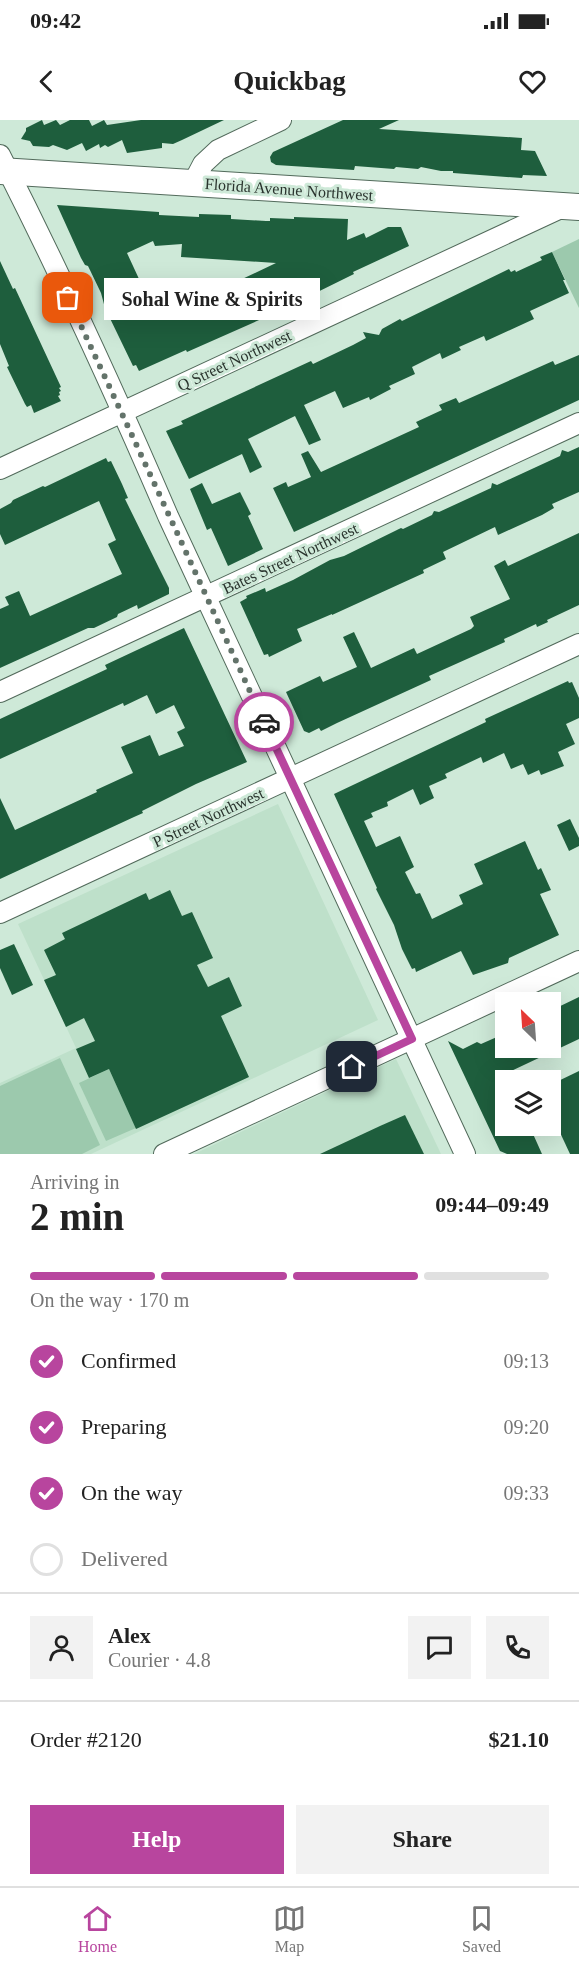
<!DOCTYPE html>
<html lang="en">
<head>
<meta charset="utf-8">
<style>
  :root { --surface:#fff; --page:#f2f2f2; --text:#222; --muted:#767676; --line:#e0e0e0; --accent:#b8459e }
  body { margin:0; font-family:"Times New Roman",serif; background:var(--page); color:var(--text); height:100vh; display:flex; flex-direction:column; font-size:22px; white-space:nowrap }
  * { box-sizing:border-box; margin:0 }
  p { font-size:20px; color:var(--muted) }
  .icon { flex:none; width:33px; height:33px; fill:none; stroke:currentColor; stroke-width:2; stroke-linecap:round; stroke-linejoin:round }
  .map { position:relative; height:1034px; overflow:hidden }
  .side { display:flex; flex-direction:column; background:var(--surface); flex:1 }
  .side>* { flex:none }
  .needle { width:39px; rotate:335deg }
  .buttons { position:absolute; left:495px; top:872px; display:grid; gap:12px }
  .buttons a { display:grid; place-items:center; width:66px; height:66px; border-radius:0px; background:var(--surface); box-shadow:0 6px 24px #0002; font-size:30px }
  .pin { position:absolute; display:grid; place-items:center; width:51px; height:51px; color:#fff; margin:-26px; border-radius:12px; box-shadow:0 3px 9px #0006 }
  .courier { position:absolute; display:grid; place-items:center; width:60px; height:60px; margin:-30px; border:4px solid #b8459e; border-radius:50%; background:#fff; color:#222; box-shadow:0 2px 8px #0007 }
  .bubble { position:absolute; height:42px; border-radius:0px; background:var(--surface); box-shadow:0 6px 24px #0002; font-size:20px; font-weight:700; line-height:42px; text-align:center }
  .head em { font-style:normal; font-weight:700 }
  .head div { display:flex; flex-direction:column-reverse }
  .head { display:flex; align-items:center; justify-content:space-between; height:102px; padding:0 30px }
  h1 { font-size:39px; font-weight:700; line-height:45px }
  .bar { display:grid; grid-template-columns:repeat(4,1fr); gap:9px 6px; align-content:center; height:72px; padding:0 30px }
  .bar i { height:8px; border-radius:4px; background:var(--line) }
  .bar .active { background:var(--accent) }
  .bar p { grid-column:span 4 }
  .line { display:flex; align-items:center; gap:15px; padding:0 30px; border-top:2px solid var(--line) }
  .line div { flex:1 }
  .round { display:grid; place-items:center; flex:none; width:63px; height:63px; border-radius:0px; background:var(--page) }
  ol { padding:0 30px; list-style:none }
  li { display:flex; align-items:center; gap:18px; height:66px }
  li p { margin-inline-start:auto }
  li .icon { padding:6px; border-radius:50%; background:var(--accent); color:#fff; stroke-width:4 }
  li:last-child { color:var(--muted) }
  li i { width:33px; height:33px; border:3px solid var(--line); border-radius:50% }
  .primary-button { display:flex; gap:12px; margin-top:auto; padding:12px 30px }
  .primary-button a { flex:1; height:69px; border-radius:0px; background:var(--accent); color:#fff; font-size:24px; font-weight:700; line-height:69px; text-align:center }
  .primary-button a+a { background:var(--page); color:var(--text) }
  .status { display:flex; justify-content:space-between; align-items:center; height:42px; padding:0 30px; background:var(--surface); direction:ltr }
  .status svg { height:16px; fill:currentColor }
  header { display:flex; justify-content:space-between; align-items:center; height:78px; padding:0 30px; background:var(--surface); font-size:27px; font-weight:700 }
  .dock { display:flex; justify-content:space-around; align-items:center; height:84px; border-top:2px solid var(--line); background:var(--surface); font-size:16px; color:var(--muted) }
  .dock a { display:grid; justify-items:center; gap:3px }
  .dock .active { color:var(--accent) }
  .map>svg:first-child { display:block }
  .built { fill:#bee0ca }
  .green { fill:#9cc9ad }
  .building { fill:#1e5e3d; fill-rule:evenodd }
  .lines { fill:none; stroke-linecap:round; stroke-linejoin:round }
  .minor-casing { stroke:#526a5b; stroke-width:22 }
  .major-casing { stroke:#526a5b; stroke-width:28 }
  .minor { stroke:#fff; stroke-width:20 }
  .major { stroke:#fff; stroke-width:26 }
  .done { stroke:#63736a; stroke-width:6; stroke-dasharray:0 10.8 }
  .route { stroke:#b8459e; stroke-width:8 }
  .labels { text-anchor:middle; stroke-width:6; stroke-linejoin:round; paint-order:stroke }
  .street-label { font-size:16px; fill:#2a342e; stroke:#cee9d8 }
</style>
</head>
<body>
<div class="status"><b>09:42</b><svg viewBox="0 0 49 12"><path d="M0 12V9h3v3zM5 12V6h3v6zM10 12V3h3v9zM15 12V0h3v12zM26 1h20v11H26zM47 4h2v5h-2z"/></svg></div>
<header><svg class="icon" aria-label="back" viewBox="0 0 24 24"><path d="M15 5l-7 7 7 7"/></svg>Quickbag<svg class="icon" aria-label="heart" viewBox="0 0 24 24"><path d="M12 20l-8-8c-3-5 5-10 8-4 3-6 11-1 8 4z"/></svg></header>
<div class="map">
<svg width="579" height="1034" viewBox="0 0 579 1034">
  <rect width="100%" height="100%" fill="#cee9d8"/>
  <g class="built">
    <polygon points="278,684 378,900 91,1034 0,1034 0,963 76,928 18,804"/>
    <polygon points="396,939 441,1034 194,1034"/>
  </g>
  <g class="green">
    <polygon points="579,119 579,188 552,132"/>
    <polygon points="60,938 100,1025 82,1034 0,1034 0,966"/>
    <polygon points="109,949 136,1008 106,1021 79,963"/>
  </g>
  <g class="building">
    <polygon points="42,0 44,5 56,0 60,5 70,0 89,0 92,6 104,0 107,5 141,0 224,0 182,20 173,24 162,23 162,28 127,33 122,20 108,27 105,25 100,28 99,24 86,31 82,23 67,30 53,25 49,27 33,26 30,21 21,19 26,11 26,8"/>
    <polygon points="343,0 399,0 379,9 522,18 521,30 535,31 547,56 523,55 522,58 453,53 453,51 441,51 421,47 418,49 396,47 394,49 355,46 354,50 276,45 271,42 270,37 273,32"/>
    <path d="M57,85L159,92V95L199,97V94L231,95V99L266,101H270V98L294,99V97L348,99L347,120L364,113L366,118L388,107H401L409,126L353,152L354,154L275,193L187,232L186,230L139,251L136,245L133,246L105,188L101,173L88,146L85,145L81,138ZM153,121L155,126L182,124L181,137L276,143L240,160L242,163L214,176L212,171L202,176L200,171L188,177L192,183L158,200L127,133Z"/>
    <polygon points="552,132 565,160 563,160 569,173 530,191 534,199 486,221 484,216 459,227 461,230 442,239 440,233 412,247 415,254 389,266 391,269 370,280 369,277 343,288 335,271 304,285 321,320 309,325 295,296 248,319 262,347 250,353 242,334 189,359 166,311 183,304 181,301 311,241 313,244 353,225 366,218 363,212 379,215 382,209 400,199 402,201 509,149 511,152 515,150 516,152 542,140 540,137"/>
    <polygon points="0,141 13,169 15,168 61,267 59,268 61,271 59,272 60,275 58,276 61,281 34,293 31,285 27,287 25,284 7,247 9,246 0,224"/>
    <polygon points="579,235 579,280 294,412 273,368 286,362 288,367 311,357 301,334 308,331 321,352 419,307 416,302 442,290 439,285 456,278 459,283 553,241 555,245"/>
    <polygon points="579,327 579,372 552,384 554,388 542,395 498,415 495,407 443,432 446,439 423,450 424,453 332,495 332,494 297,509 302,521 269,537 268,534 264,535 240,482 247,478 246,476 265,468 266,472 293,460 330,440 344,436 401,408 403,409 432,395 434,391 439,392 491,368 492,363 497,365 560,336 562,330 568,332"/>
    <polygon points="106,338 108,342 111,341 122,364 128,378 125,379 159,448 169,468 169,474 138,489 137,485 118,494 117,497 94,508 88,508 0,548 0,489 9,485 5,477 19,471 30,496 122,454 108,424 116,420 99,381 5,425 0,414 0,389 11,383 13,380 43,366 45,367"/>
    <polygon points="202,363 212,384 240,372 251,394 248,396 263,429 228,446 211,408 207,410 190,369"/>
    <polygon points="579,413 579,485 547,500 548,502 537,507 536,504 515,514 504,519 505,522 429,556 431,560 337,603 321,611 319,608 309,613 304,611 286,572 320,556 323,562 357,547 343,517 354,512 371,548 414,528 417,534 471,509 474,506 470,497 510,479 494,446 505,440 508,446"/>
    <polygon points="184,508 247,642 196,664 142,691 143,693 134,697 0,759 0,678 15,710 97,672 96,670 133,653 121,627 150,615 159,636 184,626 177,612 185,608 174,585 156,594 147,575 124,586 123,583 0,639 0,599 107,549 105,545"/>
    <polygon points="568,561 569,563 572,562 579,578 579,598 566,604 575,624 558,632 564,646 541,655 539,650 528,655 523,644 511,649 504,633 483,643 481,637 445,654 447,658 429,666 434,678 420,685 413,669 387,682 388,686 371,693 373,697 364,701 376,727 400,716 414,747 405,752 416,774 420,773 432,799 463,784 459,775 483,764 474,744 525,721 538,750 541,748 551,770 540,774 559,815 509,838 508,843 473,855 461,831 416,852 415,848 412,849 402,829 394,805 376,769 377,768 334,674 486,602 485,599"/>
    <polygon points="570,699 579,718 579,726 569,731 557,705"/>
    <polygon points="170,770 182,796 192,792 213,838 197,845 208,867 229,857 242,886 221,896 249,957 136,1009 109,949 89,958 76,929 95,921 84,898 66,907 44,860 56,855 44,830 65,819 62,813 146,773 149,780"/>
    <polygon points="14,824 33,865 12,875 0,848 0,830"/>
    <polygon points="579,877 579,919 505,954 506,1005 529,1005 542,1034 507,1034 500,1031 448,921 463,929 477,922 481,924 506,913 506,927 550,927 550,891"/>
    <polygon points="579,951 579,1034 570,1034 550,991 550,965"/>
    <polygon points="405,995 424,1034 320,1034 380,1006"/>
  </g>
  <g class="lines">
    <g class="minor-casing">
      <g id="minor">
        <path d="M0,35C60,153 116,275 168,396L465,1034"/>
        <polyline points="193,63 203,44 218,30 281,0"/>
        <polyline points="0,349 563,87"/>
        <polyline points="0,572 579,303"/>
        <polyline points="0,793 579,524"/>
        <polyline points="164,1034 579,841"/>
      </g>
    </g>
    <g class="major-casing">
      <polyline id="major" points="0,51 579,87"/>
    </g>
    <use href="#minor" class="minor"/>
    <use href="#major" class="major"/>
  </g>
  <g class="lines">
    <path class="done" d="M68,178C134,319 199,460 264,602"/>
    <polyline class="route" points="264,602 412,919 352,947"/>
  </g>
  <g class="labels">
    <g class="street-label">
      <text transform="translate(289 69) rotate(4)" y="6">Florida Avenue Northwest</text>
      <text transform="translate(234 240) rotate(-25)" y="6">Q Street Northwest</text>
      <text transform="translate(290 438) rotate(-25)" y="6">Bates Street Northwest</text>
      <text transform="translate(208 697) rotate(-25)" y="6">P Street Northwest</text>
    </g>
  </g>
</svg>
<div class="buttons">
<a><svg class="needle" viewBox="-14 -14 28 28"><path d="M0-13l5 13h-10z" fill="#e53935"/><path d="M0 13l5-13h-10z" fill="#767676"/></svg></a>
<a><svg class="icon" aria-label="layers" viewBox="0 0 24 24"><path d="M12 4l9 5-9 5-9-5zM3 14l9 5 9-5"/></svg></a>
</div>
<div class="pin" style="left:68px;top:178px;background:#ea580c"><svg class="icon" aria-label="bag" viewBox="0 0 24 24"><path d="M5 8h14l-1 12H6zM9 8a3 3 0 0 1 6 0"/></svg></div>
<div class="pin" style="left:352px;top:947px;background:#1f2937"><svg class="icon" aria-label="home" viewBox="0 0 24 24"><path d="M3 11l9-7 9 7M6 9v11h12V9"/></svg></div>
<div class="courier" style="left:264px;top:602px"><svg class="icon" aria-label="car" viewBox="0 0 24 24"><path d="M5 17H2v-5l4-1 3-4h7l3 4 3 1v5h-3M9 17h6M6 11h13"/><circle cx="7" cy="17" r="2"/><circle cx="17" cy="17" r="2"/></svg></div>
<div class="bubble" style="left:104px;top:158px;width:216px">Sohal Wine &amp; Spirits</div>
</div>
<section class="side">
<div class="head"><div><h1>2 min</h1><p>Arriving in</p></div><em>09:44–09:49</em></div>
<div class="bar"><i class="active"></i><i class="active"></i><i class="active"></i><i></i><p>On the way · 170 m</p></div>
<ol>
<li><svg class="icon" aria-label="check" viewBox="0 0 24 24"><path d="M5 12l5 5 9-10"/></svg>Confirmed<p>09:13</p></li>
<li><svg class="icon" aria-label="check" viewBox="0 0 24 24"><path d="M5 12l5 5 9-10"/></svg>Preparing<p>09:20</p></li>
<li><svg class="icon" aria-label="check" viewBox="0 0 24 24"><path d="M5 12l5 5 9-10"/></svg>On the way<p>09:33</p></li>
<li><i></i>Delivered</li>
</ol>
<div class="line" style="height:108px"><a class="round"><svg class="icon" aria-label="person" viewBox="0 0 24 24"><circle cx="12" cy="8" r="4"/><path d="M4 21q1-7 8-7t8 7"/></svg></a><div><b>Alex</b><p>Courier · 4.8</p></div><a class="round"><svg class="icon" aria-label="chat" viewBox="0 0 24 24"><path d="M4 5h16v11H9l-5 4z"/></svg></a><a class="round"><svg class="icon" aria-label="phone" viewBox="0 0 24 24"><path d="M5 4h4l2 5-3 2q2 4 5 5l2-3 5 2v4C11 20 4 13 5 4z"/></svg></a></div>
<div class="line" style="height:78px"><div>Order #2120</div><b>$21.10</b></div>
<div class="primary-button"><a>Help</a><a>Share</a></div>
</section>
<nav class="dock">
<a class="active"><svg class="icon" aria-label="home" viewBox="0 0 24 24"><path d="M3 11l9-7 9 7M6 9v11h12V9"/></svg>Home</a>
<a><svg class="icon" aria-label="map" viewBox="0 0 24 24"><path d="M3 6l6-2 6 2 6-2v14l-6 2-6-2-6 2zM9 4v14M15 6v14"/></svg>Map</a>
<a><svg class="icon" aria-label="saved" viewBox="0 0 24 24"><path d="M7 4h10v16l-5-4-5 4z"/></svg>Saved</a>
</nav>
</body>
</html>
